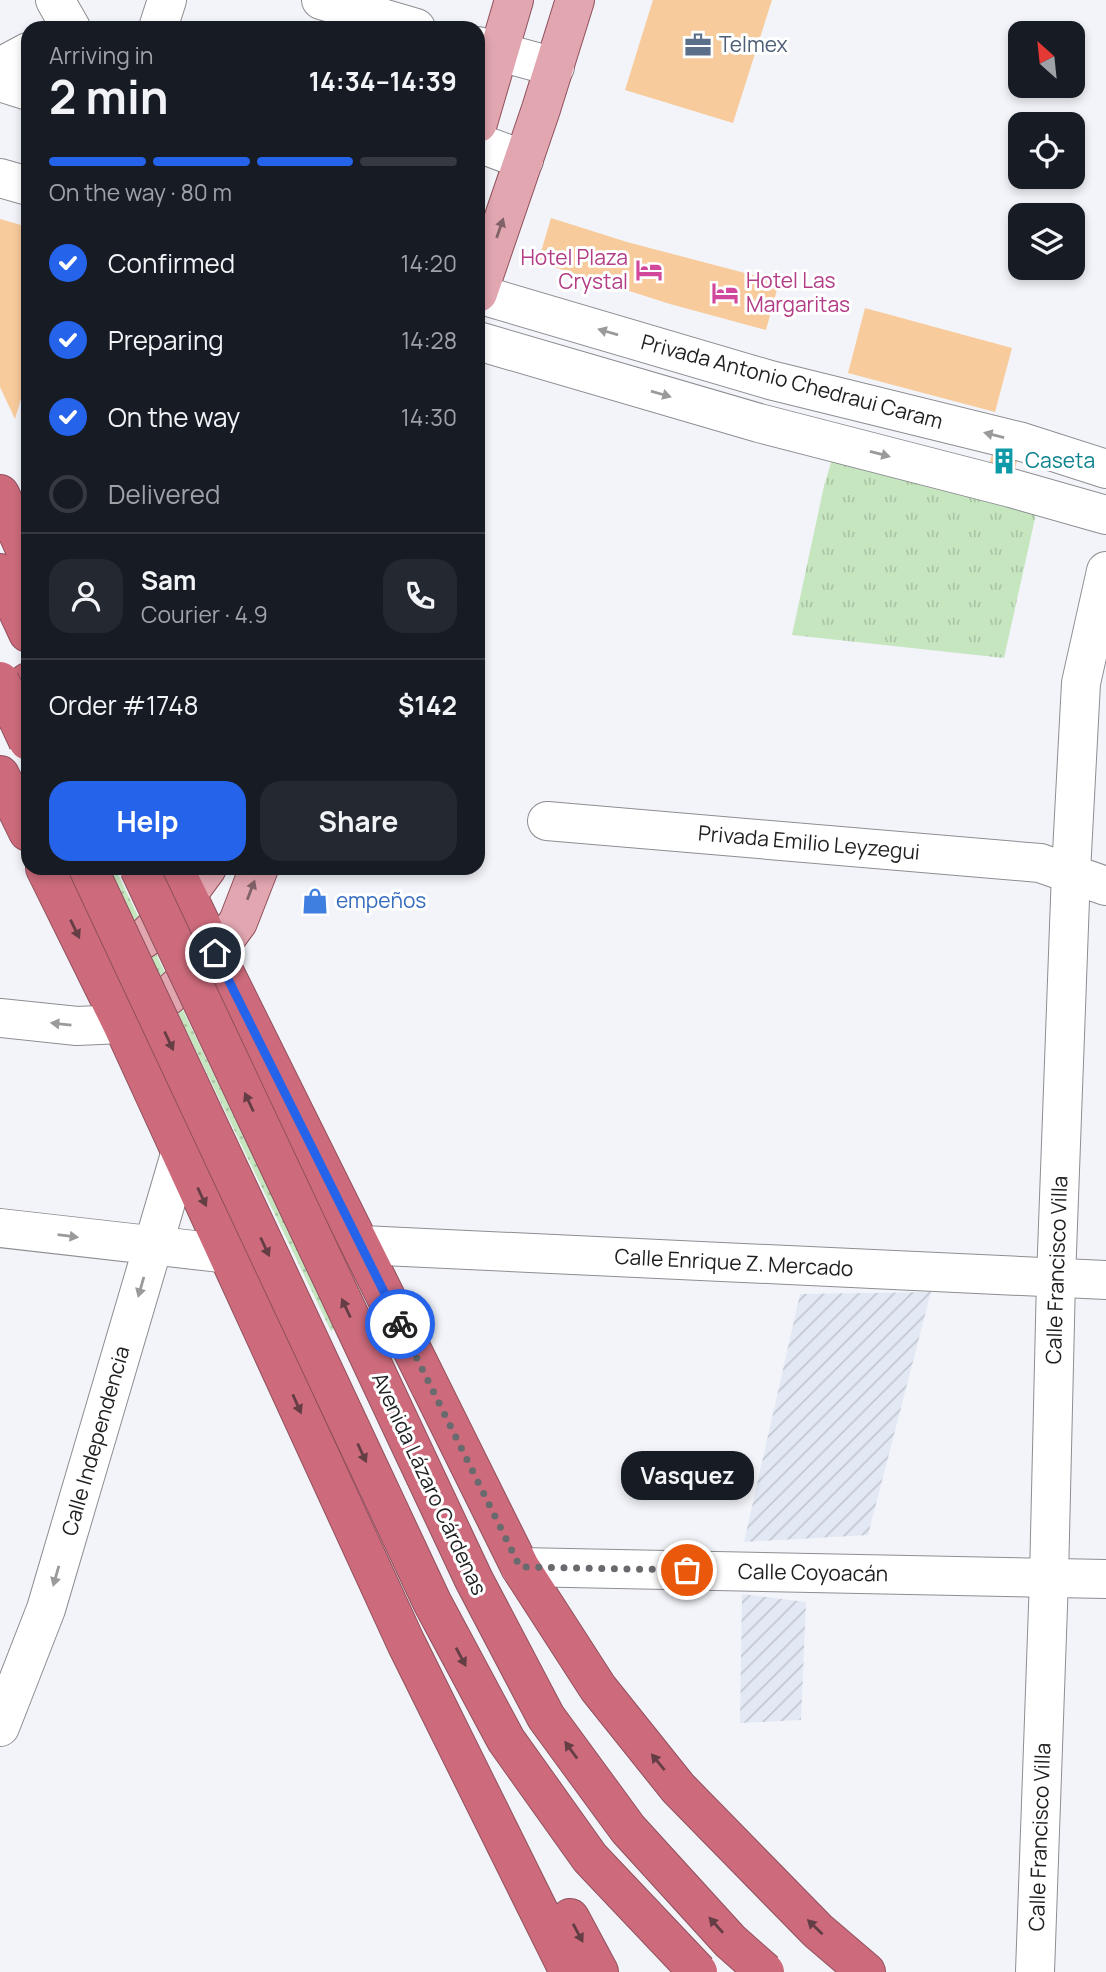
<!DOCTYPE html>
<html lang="en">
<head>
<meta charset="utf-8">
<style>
  :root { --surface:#171b24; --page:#242831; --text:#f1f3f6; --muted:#9ea1a6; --line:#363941; --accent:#2563eb }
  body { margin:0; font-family:Manrope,sans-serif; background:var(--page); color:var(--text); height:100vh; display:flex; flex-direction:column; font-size:26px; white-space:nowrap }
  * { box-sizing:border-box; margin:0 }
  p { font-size:23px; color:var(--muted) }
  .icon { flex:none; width:38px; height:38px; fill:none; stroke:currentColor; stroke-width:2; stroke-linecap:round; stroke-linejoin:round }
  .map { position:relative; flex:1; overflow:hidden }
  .side { position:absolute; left:21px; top:21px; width:464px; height:854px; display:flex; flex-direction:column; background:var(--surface); border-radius:21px; box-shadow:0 4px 10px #0003 }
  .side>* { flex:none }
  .needle { width:46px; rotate:333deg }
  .tools { position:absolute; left:1008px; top:21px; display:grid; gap:14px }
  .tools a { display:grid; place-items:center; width:77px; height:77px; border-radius:14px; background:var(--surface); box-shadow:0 4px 10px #0003; font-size:35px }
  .pin { position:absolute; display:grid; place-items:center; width:60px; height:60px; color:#fff; margin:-30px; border:4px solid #fff; border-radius:50%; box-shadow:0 2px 7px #0007 }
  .courier { position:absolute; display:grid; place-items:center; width:70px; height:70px; margin:-35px; border:5px solid #2563eb; border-radius:50%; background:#fff; color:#222; box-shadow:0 2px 9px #0007 }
  .bubble { position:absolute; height:49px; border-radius:21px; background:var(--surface); box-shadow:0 4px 10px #0003; font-size:23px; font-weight:700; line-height:49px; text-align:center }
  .summary em { font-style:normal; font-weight:700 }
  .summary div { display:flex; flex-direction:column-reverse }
  .summary { display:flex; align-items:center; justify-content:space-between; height:119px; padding:0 28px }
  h1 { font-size:46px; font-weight:700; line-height:52px }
  .bar { display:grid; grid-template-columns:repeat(4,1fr); gap:10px 7px; align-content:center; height:84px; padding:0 28px }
  .bar i { height:9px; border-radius:5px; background:var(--line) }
  .bar .active { background:var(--accent) }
  .bar p { grid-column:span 4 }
  .line { display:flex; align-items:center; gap:18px; padding:0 28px; border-top:2px solid var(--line) }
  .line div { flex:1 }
  .round { display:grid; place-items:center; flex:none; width:74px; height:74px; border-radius:21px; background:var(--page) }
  ol { padding:0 28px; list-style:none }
  li { display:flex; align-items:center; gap:21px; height:77px }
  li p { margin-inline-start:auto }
  li .icon { padding:7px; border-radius:50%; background:var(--accent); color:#fff; stroke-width:4 }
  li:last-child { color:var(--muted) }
  li i { width:38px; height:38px; border:4px solid var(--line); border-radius:50% }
  .primary-button { display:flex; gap:14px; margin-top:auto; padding:14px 28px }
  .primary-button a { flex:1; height:80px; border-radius:21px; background:var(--accent); color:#fff; font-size:28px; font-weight:700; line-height:80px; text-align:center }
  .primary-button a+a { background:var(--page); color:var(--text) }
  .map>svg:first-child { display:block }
  .industrial { fill:url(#industrial-furrows) }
  .grass { fill:url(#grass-dots) }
  .park { fill:url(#park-tufts) }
  .building { fill:#f8cb9c }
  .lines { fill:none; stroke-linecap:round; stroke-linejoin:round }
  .minor-casing { stroke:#8c8e92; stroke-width:40 }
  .major-casing { stroke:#90505c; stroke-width:40 }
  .highway-casing { stroke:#90505c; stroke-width:40 }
  .minor { stroke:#fff; stroke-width:38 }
  .major { stroke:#e1a6b0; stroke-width:38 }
  .highway { stroke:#cd6b7c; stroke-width:38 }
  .highway-bridge-casing { stroke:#90505c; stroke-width:40; stroke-linecap:butt }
  .highway-bridge { stroke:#cd6b7c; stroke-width:38 }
  .oneway { fill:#806268 }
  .oneway2 { fill:#9a9a9b }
  .oneway3 { fill:#643d45 }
  .done { stroke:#686a6d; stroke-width:7; stroke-dasharray:0 12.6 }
  .route { stroke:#2563eb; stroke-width:9 }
  .labels { text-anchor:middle; stroke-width:6; stroke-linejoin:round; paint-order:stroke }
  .service-label { font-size:21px; fill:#4e5e75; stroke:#fff; text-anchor:start }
  .hotel-label { font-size:21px; fill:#b23c85; stroke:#fff; text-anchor:end }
  .street-label { font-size:21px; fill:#1e1f21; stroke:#fff }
  .culture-label { font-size:21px; fill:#0d838f; stroke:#fff; text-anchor:start }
  .shop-label { font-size:21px; fill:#366cbe; stroke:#fff; text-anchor:start }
</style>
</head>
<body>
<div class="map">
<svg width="1106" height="1972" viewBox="0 0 1106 1972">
  <defs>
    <pattern id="industrial-furrows" width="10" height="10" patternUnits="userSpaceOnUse" patternTransform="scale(1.75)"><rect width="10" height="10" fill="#e3e9f4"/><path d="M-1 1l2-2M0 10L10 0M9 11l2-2" fill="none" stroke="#c2c7d1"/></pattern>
    <pattern id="grass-dots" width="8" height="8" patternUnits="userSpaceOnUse" patternTransform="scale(1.75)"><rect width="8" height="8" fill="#c6e6c0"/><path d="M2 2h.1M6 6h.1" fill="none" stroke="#aac5a5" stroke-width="1.8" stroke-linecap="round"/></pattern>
    <pattern id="park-tufts" width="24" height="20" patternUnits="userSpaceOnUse" patternTransform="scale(1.75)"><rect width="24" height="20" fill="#c6e6c0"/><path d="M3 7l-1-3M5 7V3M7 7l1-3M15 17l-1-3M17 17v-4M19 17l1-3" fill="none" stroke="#aac5a5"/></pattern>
  </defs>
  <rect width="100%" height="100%" fill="#f2f4f9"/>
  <g class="industrial">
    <polygon points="931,1292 868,1535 744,1542 800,1294"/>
    <polygon points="742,1594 806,1602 801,1720 740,1723"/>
  </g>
  <polygon class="grass" points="108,868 115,868 335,1328 331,1331"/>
  <polygon class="park" points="838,439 1040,496 1004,658 792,635 824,486"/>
  <g class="building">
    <polygon points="653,0 772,0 733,123 625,90"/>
    <polygon points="551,218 627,242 779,282 766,330 670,304 538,262"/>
    <polygon points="0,219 28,227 28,394 23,392 15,419 0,387"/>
    <polygon points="865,308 1012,348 995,412 848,373"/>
    <polygon points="996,438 1021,444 1011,486 986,478"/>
  </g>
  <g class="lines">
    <g class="minor-casing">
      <g id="minor">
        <polyline points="55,0 71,28"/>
        <polyline points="321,0 416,28"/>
        <polyline points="158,28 167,0"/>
        <polyline points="478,46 555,67"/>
        <polyline points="0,67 28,52"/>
        <polyline points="0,82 28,91"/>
        <polyline points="478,143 524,160"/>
        <polyline points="0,178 28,186"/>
        <polyline points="478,294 770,380 1022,442 1106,469"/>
        <polyline points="478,341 759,423 1011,488 1106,515"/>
        <polyline points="547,821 1040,863 1106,886"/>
        <polyline points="0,1018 77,1026 122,1024"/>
        <polyline points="0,1228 229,1254"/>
        <polyline points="362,1245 1106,1280"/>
        <polyline points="520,1567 1106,1579"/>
        <polyline points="0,1727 46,1609 181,1151"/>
        <polyline points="1035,1972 1049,1578 1056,1279 1071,872 1081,683 1106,571"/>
      </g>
    </g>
    <g class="major-casing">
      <g id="major">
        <polyline points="478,123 514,0"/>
        <polyline points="478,293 541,109 575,0"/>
        <polyline points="100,968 145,938 187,895 207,868"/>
        <polyline points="124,1023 168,996 215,953 238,922 259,868"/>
      </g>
    </g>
    <g class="highway-casing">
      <g id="highway">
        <polyline points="0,494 28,556"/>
        <polyline points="0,573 28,633"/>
        <polyline points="0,691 21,687 28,682"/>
        <polyline points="0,775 28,832"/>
        <polyline points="45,868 122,1024 406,1643 569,1972"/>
        <polyline points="174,868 215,953 520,1567 598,1688 678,1788 818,1931 866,1972"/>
        <polyline points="570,1918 599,1972"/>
      </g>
    </g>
    <use href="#minor" class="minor"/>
    <use href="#major" class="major"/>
    <use href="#highway" class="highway"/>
    <g class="highway-bridge-casing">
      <g id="highway-bridge">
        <polyline points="0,681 28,741"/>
        <polyline points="88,868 432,1602 506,1740 590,1858 698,1972"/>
        <polyline points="139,868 474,1580 546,1717 628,1829 730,1941 765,1972"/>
      </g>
    </g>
    <use href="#highway-bridge" class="highway-bridge"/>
  </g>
  <defs><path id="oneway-solid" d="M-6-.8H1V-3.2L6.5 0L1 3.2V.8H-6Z" transform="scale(1.75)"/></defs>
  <g class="oneway">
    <use href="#oneway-solid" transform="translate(500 228) rotate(-71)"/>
    <use href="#oneway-solid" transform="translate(251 890) rotate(-69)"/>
  </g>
  <g class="oneway2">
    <use href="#oneway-solid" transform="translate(608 332) rotate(-164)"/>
    <use href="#oneway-solid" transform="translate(661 394) rotate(16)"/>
    <use href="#oneway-solid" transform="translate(994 435) rotate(-166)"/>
    <use href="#oneway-solid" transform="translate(880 454) rotate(15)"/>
    <use href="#oneway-solid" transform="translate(61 1024) rotate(-174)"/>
    <use href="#oneway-solid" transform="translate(68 1236) rotate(7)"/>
    <use href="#oneway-solid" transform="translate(141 1287) rotate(106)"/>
    <use href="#oneway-solid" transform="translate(56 1576) rotate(106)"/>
  </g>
  <g class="oneway3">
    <use href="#oneway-solid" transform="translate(75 929) rotate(64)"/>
    <use href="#oneway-solid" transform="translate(169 1041) rotate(65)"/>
    <use href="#oneway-solid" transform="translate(249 1102) rotate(-115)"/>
    <use href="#oneway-solid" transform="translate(202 1197) rotate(65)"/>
    <use href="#oneway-solid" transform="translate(265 1247) rotate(65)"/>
    <use href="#oneway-solid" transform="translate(346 1308) rotate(-115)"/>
    <use href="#oneway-solid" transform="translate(297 1404) rotate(66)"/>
    <use href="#oneway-solid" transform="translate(362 1453) rotate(65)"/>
    <use href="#oneway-solid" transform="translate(461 1657) rotate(62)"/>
    <use href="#oneway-solid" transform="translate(571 1750) rotate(-126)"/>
    <use href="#oneway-solid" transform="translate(658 1762) rotate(-129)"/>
    <use href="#oneway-solid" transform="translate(716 1925) rotate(-132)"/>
    <use href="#oneway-solid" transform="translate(815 1927) rotate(-136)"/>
    <use href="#oneway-solid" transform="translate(578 1933) rotate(62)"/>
  </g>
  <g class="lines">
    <polyline class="done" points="400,1324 520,1567 687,1570"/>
    <polyline class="route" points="215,953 400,1324"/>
  </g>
  <defs>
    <g id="office-bare" transform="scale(2.1)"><path d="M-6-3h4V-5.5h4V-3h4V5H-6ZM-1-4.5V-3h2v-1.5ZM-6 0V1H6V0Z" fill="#5c6f8a" stroke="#fff" stroke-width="2.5" paint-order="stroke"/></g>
    <g id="hotel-bare" transform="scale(2.1)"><path d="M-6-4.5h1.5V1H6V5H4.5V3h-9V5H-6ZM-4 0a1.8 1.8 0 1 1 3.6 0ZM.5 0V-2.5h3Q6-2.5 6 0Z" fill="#d1479c" stroke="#fff" stroke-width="2.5" paint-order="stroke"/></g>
    <g id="building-bare" transform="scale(2.1)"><path d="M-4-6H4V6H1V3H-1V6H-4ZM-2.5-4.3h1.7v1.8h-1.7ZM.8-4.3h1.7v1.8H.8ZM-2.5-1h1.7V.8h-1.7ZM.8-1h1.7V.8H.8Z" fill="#0f9aa8" stroke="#fff" stroke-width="2.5" paint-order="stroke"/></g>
    <g id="shop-bare" transform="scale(2.1)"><path d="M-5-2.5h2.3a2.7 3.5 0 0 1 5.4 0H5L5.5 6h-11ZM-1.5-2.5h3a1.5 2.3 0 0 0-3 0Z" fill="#3f7fe0" stroke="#fff" stroke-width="2.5" paint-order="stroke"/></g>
  </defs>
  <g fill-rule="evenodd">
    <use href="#office-bare" x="698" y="45"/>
    <use href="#hotel-bare" x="649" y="270"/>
    <use href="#hotel-bare" x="725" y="293"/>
    <use href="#building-bare" x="1004" y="461"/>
    <use href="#shop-bare" x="315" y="901"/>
  </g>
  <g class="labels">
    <g class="service-label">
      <text x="719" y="52">Telmex</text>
    </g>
    <g class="hotel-label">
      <text x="628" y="265">Hotel Plaza<tspan x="628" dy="24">Crystal</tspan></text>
      <text x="746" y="288" text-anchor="start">Hotel Las<tspan x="746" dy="24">Margaritas</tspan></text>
    </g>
    <g class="street-label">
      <text transform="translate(792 382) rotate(15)" y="7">Privada Antonio Chedraui Caram</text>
      <text transform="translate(809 843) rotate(5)" y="7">Privada Emilio Leyzegui</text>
      <text transform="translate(734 1263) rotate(3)" y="7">Calle Enrique Z. Mercado</text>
      <text transform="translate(1057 1270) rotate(-88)" y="7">Calle Francisco Villa</text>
      <text transform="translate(96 1441) rotate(-74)" y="7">Calle Independencia</text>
      <text transform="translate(429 1484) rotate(65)" y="7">Avenida Lázaro Cárdenas</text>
      <text transform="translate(813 1573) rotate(1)" y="7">Calle Coyoacán</text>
      <text transform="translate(1040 1837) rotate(-88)" y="7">Calle Francisco Villa</text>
    </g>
    <g class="culture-label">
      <text x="1025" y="468">Caseta</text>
    </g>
    <g class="shop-label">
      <text x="336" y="908">empeños</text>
    </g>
  </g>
</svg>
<div class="tools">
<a><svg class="needle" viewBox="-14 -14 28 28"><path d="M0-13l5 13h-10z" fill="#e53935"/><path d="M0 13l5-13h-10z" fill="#9ea1a6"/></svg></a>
<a><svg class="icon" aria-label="locate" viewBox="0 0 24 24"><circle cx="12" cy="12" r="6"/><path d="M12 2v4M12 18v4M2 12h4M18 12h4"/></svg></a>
<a><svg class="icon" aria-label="layers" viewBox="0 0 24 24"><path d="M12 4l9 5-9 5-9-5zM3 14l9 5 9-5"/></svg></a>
</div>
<div class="pin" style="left:687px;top:1570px;background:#ea580c"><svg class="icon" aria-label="bag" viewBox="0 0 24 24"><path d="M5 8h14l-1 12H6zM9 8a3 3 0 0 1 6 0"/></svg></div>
<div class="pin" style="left:215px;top:953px;background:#1f2937"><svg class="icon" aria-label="home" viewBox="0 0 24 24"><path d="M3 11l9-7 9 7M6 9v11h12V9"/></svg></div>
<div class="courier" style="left:400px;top:1324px"><svg class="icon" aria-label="bike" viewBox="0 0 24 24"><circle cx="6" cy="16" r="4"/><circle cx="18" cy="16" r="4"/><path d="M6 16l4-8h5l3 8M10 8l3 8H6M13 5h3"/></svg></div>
<div class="bubble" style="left:621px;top:1451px;width:133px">Vasquez</div>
<section class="side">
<div class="summary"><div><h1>2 min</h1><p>Arriving in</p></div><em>14:34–14:39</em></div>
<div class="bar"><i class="active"></i><i class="active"></i><i class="active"></i><i></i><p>On the way · 80 m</p></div>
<ol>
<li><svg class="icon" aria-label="check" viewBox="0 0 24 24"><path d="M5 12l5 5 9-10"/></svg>Confirmed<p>14:20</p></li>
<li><svg class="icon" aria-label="check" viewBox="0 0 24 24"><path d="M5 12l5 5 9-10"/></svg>Preparing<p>14:28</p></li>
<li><svg class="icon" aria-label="check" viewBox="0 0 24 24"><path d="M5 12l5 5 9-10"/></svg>On the way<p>14:30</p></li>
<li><i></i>Delivered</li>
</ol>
<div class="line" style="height:126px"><a class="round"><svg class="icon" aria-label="person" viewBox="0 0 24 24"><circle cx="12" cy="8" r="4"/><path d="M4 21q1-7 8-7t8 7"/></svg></a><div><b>Sam</b><p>Courier · 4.9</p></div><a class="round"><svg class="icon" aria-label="phone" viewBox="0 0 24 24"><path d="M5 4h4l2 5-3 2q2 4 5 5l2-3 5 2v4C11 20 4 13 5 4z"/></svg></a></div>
<div class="line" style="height:91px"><div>Order #1748</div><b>$142</b></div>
<div class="primary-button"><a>Help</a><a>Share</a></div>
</section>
</div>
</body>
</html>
